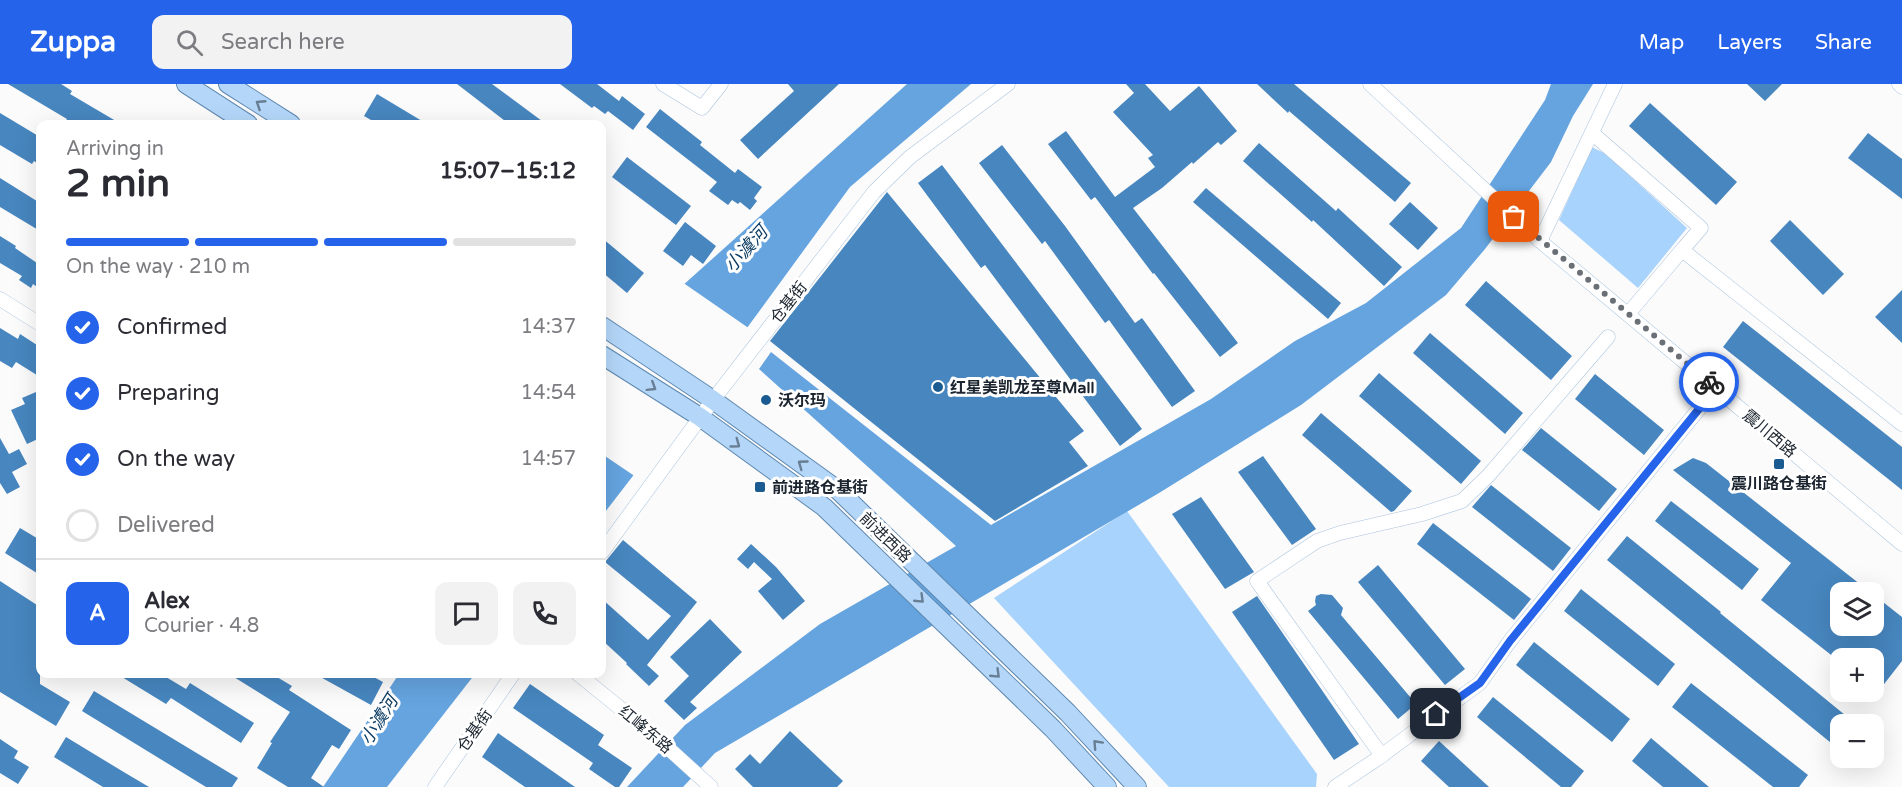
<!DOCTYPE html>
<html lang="en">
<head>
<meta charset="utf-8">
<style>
  :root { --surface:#fff; --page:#f2f2f3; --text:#2b2b33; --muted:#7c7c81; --line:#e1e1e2; --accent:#2563eb }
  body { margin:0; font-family:"Varela Round","Noto Sans SC",sans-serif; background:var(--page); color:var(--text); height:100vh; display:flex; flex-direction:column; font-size:22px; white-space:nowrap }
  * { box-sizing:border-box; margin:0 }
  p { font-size:20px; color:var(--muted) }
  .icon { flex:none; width:33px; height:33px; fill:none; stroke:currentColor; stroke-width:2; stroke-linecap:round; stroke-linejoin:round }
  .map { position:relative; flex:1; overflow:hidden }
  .drawer { position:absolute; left:36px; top:36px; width:570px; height:558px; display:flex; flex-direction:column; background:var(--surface); border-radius:12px; box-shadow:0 6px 24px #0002 }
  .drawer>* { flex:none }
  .fabs { position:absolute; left:1830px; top:498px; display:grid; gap:12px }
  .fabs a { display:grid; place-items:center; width:54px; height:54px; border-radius:12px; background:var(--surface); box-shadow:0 6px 24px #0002; font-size:30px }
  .pin { position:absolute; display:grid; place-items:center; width:51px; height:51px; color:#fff; margin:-26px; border-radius:12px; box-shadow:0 3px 9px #0006 }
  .courier { position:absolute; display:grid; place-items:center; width:60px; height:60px; margin:-30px; border:4px solid #2563eb; border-radius:50%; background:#fff; color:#222; box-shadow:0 2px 8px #0007 }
  .overview em { font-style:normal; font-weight:700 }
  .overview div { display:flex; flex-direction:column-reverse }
  .overview { display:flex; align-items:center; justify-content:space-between; height:102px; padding:0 30px }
  h1 { font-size:39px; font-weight:700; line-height:45px }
  .bar { display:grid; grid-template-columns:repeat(4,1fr); gap:9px 6px; align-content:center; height:72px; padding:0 30px }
  .bar i { height:8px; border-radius:4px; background:var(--line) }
  .bar .selected { background:var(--accent) }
  .bar p { grid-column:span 4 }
  .line { display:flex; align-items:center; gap:15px; padding:0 30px; border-top:2px solid var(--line) }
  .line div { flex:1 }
  .round { display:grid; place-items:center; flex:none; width:63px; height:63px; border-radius:12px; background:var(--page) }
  ol { padding:0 30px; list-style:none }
  li { display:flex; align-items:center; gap:18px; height:66px }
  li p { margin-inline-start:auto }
  li .icon { padding:6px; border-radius:50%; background:var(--accent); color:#fff; stroke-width:4 }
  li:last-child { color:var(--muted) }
  li i { width:33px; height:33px; border:3px solid var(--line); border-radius:50% }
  header { display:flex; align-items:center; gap:36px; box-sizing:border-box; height:84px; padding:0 30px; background:var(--accent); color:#fff }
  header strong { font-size:28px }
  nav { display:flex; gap:33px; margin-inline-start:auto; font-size:21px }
  .search { width:420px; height:54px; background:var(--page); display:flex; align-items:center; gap:15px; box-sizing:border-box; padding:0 21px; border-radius:12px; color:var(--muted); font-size:22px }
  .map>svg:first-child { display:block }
  .green { fill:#a8d3fd }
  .water { fill:#65a4df }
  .pier { fill:#fbfbfb }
  .building { fill:#4786bf }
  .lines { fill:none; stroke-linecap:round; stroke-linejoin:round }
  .minor-casing { stroke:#abc4dd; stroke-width:15 }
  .major-casing { stroke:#5e88b0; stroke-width:20 }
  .minor { stroke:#fff; stroke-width:14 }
  .major { stroke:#b4d7f9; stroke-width:18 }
  .oneway { stroke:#687e94 }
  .done { stroke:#6a7076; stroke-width:6; stroke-dasharray:0 10.8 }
  .route { stroke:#2563eb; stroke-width:8 }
  .poi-dot { fill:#1a5c91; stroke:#fff; stroke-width:2 }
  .labels { text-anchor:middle; stroke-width:6; stroke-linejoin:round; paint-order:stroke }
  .street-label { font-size:16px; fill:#1c252f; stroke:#fff }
  .poi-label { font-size:16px; font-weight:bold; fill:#1c252f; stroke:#fff; text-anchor:start }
  .water-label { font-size:18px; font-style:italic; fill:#0d3d64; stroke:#fff }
</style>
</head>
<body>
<header>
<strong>Zuppa</strong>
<div class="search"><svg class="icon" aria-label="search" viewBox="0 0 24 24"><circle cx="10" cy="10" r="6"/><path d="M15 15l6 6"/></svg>Search here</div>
<nav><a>Map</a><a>Layers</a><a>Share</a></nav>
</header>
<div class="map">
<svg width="1902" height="703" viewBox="0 0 1902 703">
  <rect width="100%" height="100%" fill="#fbfbfb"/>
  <g class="green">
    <polygon points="1592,63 1606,70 1687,144 1638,204 1559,136"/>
    <polygon points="1127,427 1317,690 1316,703 1169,703 994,514"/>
  </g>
  <g class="water">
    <polygon points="907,0 971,0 850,103 744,248 602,432 602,305 681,203"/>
    <polygon points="1551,0 1593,0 1573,32 1551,78 1485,165 1446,211 1301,321 1159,409 715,669 683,703 627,703 685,641 820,540 956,462 759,285 771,268 991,441 1211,315 1295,257 1366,219 1461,144 1545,16"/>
    <polygon points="399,590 475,590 387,703 323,703"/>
  </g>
  <polygon class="pier" points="682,198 750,245 636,393 602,370 602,300"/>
  <g class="building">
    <polygon points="8,0 61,0 72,7 70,10 121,40 64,40 67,35"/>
    <polygon points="457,0 492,0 546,40 509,40"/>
    <polygon points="560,0 597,0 619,17 622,12 645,30 633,46 608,27 605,30 594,22 592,24"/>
    <polygon points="788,0 839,0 758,75 740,56 794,7"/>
    <polygon points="1126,0 1145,0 1170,27 1199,2 1237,47 1221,61 1218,58 1193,80 1192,78 1162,104 1133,124 1238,259 1220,273 1154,189 1153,190 1095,113 1091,116 1048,60 1066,47 1115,113 1155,83 1148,74 1153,71 1113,28 1134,9"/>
    <polygon points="1257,0 1294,0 1411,99 1395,118 1289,27 1288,29"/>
    <polygon points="1747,0 1782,0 1765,17"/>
    <polygon points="377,10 427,40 378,40 364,32"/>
    <polygon points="1650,19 1737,98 1716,121 1629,42"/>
    <polygon points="660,25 702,58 700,61 735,89 738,85 762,103 754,114 757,117 750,126 740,118 738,120 732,116 728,121 709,107 717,98 646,43"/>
    <polygon points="0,29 40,53 40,81 34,77 32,80 0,61"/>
    <polygon points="1868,49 1902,75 1902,115 1848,74"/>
    <polygon points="1259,59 1336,127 1338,124 1402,183 1384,202 1313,136 1312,138 1243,77"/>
    <polygon points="1002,61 1065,142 1135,239 1142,234 1195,307 1172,323 1109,236 1105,239 1045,157 1042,160 979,79"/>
    <polygon points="627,73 691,122 676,141 612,93"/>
    <polygon points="942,81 1142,345 1120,362 985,181 981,184 918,99"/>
    <polygon points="0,94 40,119 40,147 0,123"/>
    <polygon points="1206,104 1341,219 1328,235 1193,118"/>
    <polygon points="887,108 1084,347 1069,358 1088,382 995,437 770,257"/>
    <polygon points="1410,118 1438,144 1418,166 1389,140"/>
    <polygon points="1790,136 1844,190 1823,211 1770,157"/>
    <polygon points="685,138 716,162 703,180 691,171 683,182 663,167"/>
    <polygon points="0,152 16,162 15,164 40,181 40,205 33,200 31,204 19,196 22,192 0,179"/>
    <polygon points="602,154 644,189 627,209 602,188"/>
    <polygon points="1486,197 1572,272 1551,296 1465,221"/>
    <polygon points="1902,206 1902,259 1875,233"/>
    <polygon points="1743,237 1902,363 1902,406 1723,263"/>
    <polygon points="0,244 18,255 20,250 40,263 40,293 16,278 12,284 0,277"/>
    <polygon points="1430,249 1523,329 1505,350 1413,269"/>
    <polygon points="1379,289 1481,377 1461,400 1359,312"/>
    <polygon points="1595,290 1664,346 1644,371 1575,315"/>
    <polygon points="36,308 40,318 40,354 27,360 11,326 25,320 22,314"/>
    <polygon points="1321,329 1412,407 1394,427 1391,428 1302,351"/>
    <polygon points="1541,344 1617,405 1599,427 1522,366"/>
    <polygon points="0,354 9,370 19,365 27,380 12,388 20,403 7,410 0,399"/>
    <polygon points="1263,372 1316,445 1292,461 1238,388"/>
    <polygon points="1693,374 1706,379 1870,508 1840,508 1840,542 1874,542 1874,511 1902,533 1902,577 1874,613 1874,574 1835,574 1761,516 1791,479 1673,386"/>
    <polygon points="1491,401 1571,464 1553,487 1472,423"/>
    <polygon points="1201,413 1254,488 1225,505 1172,430"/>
    <polygon points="1671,417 1759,485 1742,506 1655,437"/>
    <polygon points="1433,439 1531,515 1514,536 1417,460"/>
    <polygon points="20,444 40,456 40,491 5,469"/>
    <polygon points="1627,452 1721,528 1720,529 1856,640 1840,640 1840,657 1836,663 1607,476"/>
    <polygon points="623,456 697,518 647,581 659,592 649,602 626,580 627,579 602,556 602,515 648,556 671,532 605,478"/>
    <polygon points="751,460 776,483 805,517 783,536 758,507 772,495 754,478 748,485 737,475"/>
    <polygon points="1378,481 1465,585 1445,601 1358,498"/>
    <polygon points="0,497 40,523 40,600 70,618 56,642 0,608"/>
    <polygon points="1581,505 1675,580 1658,602 1564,527"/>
    <polygon points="1321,510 1332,511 1343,524 1341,531 1416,620 1398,635 1308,527 1316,521 1315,517 1316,512"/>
    <polygon points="1257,512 1359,660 1334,676 1232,528"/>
    <polygon points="710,535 742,568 690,618 697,624 684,636 664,617 689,592 670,573"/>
    <polygon points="1534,558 1630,635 1612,658 1516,581"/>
    <polygon points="117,590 161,590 186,605 190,599 254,639 241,659 171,614 166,620"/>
    <polygon points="229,590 272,590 292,602 289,606 351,646 339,665 332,661 311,694 324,703 288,703 257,684 272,659 270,658 290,628"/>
    <polygon points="315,590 368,590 383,598 371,621"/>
    <polygon points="1691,599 1808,691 1799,703 1773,703 1672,623"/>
    <polygon points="530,600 604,651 598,661 632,684 619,703 615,703 589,685 593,679 513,624"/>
    <polygon points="94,607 238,694 232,703 206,703 82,627"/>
    <polygon points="1493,613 1584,687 1571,703 1561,703 1477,633"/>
    <polygon points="790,647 843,697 837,703 753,703 735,685 750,670 760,680"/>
    <polygon points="498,649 575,703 525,703 482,673"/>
    <polygon points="66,653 122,687 149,703 103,703 54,673"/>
    <polygon points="1651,654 1709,703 1663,703 1632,677"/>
    <polygon points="0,655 18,667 14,674 29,683 18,700 0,689"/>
    <polygon points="1439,657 1489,703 1449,703 1421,677"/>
  </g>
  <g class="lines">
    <g class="minor-casing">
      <g id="minor">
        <polyline points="663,0 702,24 721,0"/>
        <polyline points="1370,0 1540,157 1902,460"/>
        <polyline points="1899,0 1902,3"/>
        <polyline points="1592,49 1701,144 1682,166"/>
        <polyline points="1540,157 1615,0"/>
        <polyline points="0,215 40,240"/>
        <polyline points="1628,230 1682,166 1902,340"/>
        <polyline points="602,468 713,316 874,108 910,73 1008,0"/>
        <polyline points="578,590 657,654 711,703"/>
        <polyline points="1382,672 1257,497 1317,457 1340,449 1422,430 1462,417 1488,392 1608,253"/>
        <polyline points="435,703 513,590"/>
        <polyline points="1335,703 1377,675 1480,599 1510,557 1716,304"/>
      </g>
    </g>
    <g class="major-casing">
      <g id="major">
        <polyline points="186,0 248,40"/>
        <polyline points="228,0 291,40"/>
        <polyline points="602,242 713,316 838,406 1068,629 1137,703"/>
        <polyline points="602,271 700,333 824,423 1053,645 1107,703"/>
      </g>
    </g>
    <use href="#minor" class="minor"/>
    <use href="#major" class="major"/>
  </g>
  <defs><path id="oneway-chevron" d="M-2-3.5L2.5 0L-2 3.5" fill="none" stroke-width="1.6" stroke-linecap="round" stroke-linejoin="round" transform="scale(1.5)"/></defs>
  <g class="oneway">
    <use href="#oneway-chevron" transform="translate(260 20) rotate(-147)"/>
    <use href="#oneway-chevron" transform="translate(652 303) rotate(32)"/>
    <use href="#oneway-chevron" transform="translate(736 360) rotate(36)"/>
    <use href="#oneway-chevron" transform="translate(802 380) rotate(-144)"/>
    <use href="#oneway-chevron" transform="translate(920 515) rotate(44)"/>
    <use href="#oneway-chevron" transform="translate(996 590) rotate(44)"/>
    <use href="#oneway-chevron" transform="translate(1097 660) rotate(-133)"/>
  </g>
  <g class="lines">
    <polyline class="done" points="1514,133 1709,298"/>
    <polyline class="route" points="1436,630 1480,599 1510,557 1716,304 1709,298"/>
  </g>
  <g class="poi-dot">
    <circle cx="938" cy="303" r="6"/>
    <circle cx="766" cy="316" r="6"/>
    <rect x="1773" y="374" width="12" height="12" rx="3"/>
    <rect x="754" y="397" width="12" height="12" rx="3"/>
  </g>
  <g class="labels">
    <g class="street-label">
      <text transform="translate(788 218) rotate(-52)" y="6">仓基街</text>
      <text transform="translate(1770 349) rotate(40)" y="6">震川西路</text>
      <text transform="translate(886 453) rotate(44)" y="6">前进西路</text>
      <text transform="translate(646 645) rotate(40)" y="6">红峰东路</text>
      <text transform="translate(474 646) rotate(-55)" y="6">仓基街</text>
    </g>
    <g class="poi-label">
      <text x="950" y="309">红星美凯龙至尊Mall</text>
      <text x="778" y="322">沃尔玛</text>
      <text x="1779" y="405" text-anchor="middle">震川路仓基街</text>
      <text x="772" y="409">前进路仓基街</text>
    </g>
    <g class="water-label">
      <text transform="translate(746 165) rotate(-48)" y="6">小澞河</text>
      <text transform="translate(379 636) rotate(-58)" y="6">小澞河</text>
    </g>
  </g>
</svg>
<div class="fabs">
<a><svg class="icon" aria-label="layers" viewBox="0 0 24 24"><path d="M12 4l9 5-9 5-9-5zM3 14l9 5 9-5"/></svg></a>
<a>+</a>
<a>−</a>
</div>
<div class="pin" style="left:1514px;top:133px;background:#ea580c"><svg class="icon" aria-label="bag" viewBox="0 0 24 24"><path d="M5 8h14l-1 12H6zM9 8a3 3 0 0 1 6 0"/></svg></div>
<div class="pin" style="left:1436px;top:630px;background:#1f2937"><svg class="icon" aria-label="home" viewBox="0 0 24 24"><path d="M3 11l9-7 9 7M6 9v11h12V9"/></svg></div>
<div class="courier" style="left:1709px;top:298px"><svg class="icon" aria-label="bike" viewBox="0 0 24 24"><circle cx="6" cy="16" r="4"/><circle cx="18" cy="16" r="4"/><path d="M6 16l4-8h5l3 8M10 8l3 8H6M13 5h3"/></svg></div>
<section class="drawer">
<div class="overview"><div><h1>2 min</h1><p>Arriving in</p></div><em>15:07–15:12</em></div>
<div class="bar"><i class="selected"></i><i class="selected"></i><i class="selected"></i><i></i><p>On the way · 210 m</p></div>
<ol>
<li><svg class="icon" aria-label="check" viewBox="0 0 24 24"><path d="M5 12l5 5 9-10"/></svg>Confirmed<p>14:37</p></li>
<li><svg class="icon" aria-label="check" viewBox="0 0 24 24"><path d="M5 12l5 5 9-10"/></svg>Preparing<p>14:54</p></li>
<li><svg class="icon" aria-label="check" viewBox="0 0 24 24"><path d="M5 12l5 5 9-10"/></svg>On the way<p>14:57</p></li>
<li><i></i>Delivered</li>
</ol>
<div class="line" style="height:108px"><b class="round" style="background:var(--accent);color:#fff">A</b><div><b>Alex</b><p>Courier · 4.8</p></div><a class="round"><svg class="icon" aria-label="chat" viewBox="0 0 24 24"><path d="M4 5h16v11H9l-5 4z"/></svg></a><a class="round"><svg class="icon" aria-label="phone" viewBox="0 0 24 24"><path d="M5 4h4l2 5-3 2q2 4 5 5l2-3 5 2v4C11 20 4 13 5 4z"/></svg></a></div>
</section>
</div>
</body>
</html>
